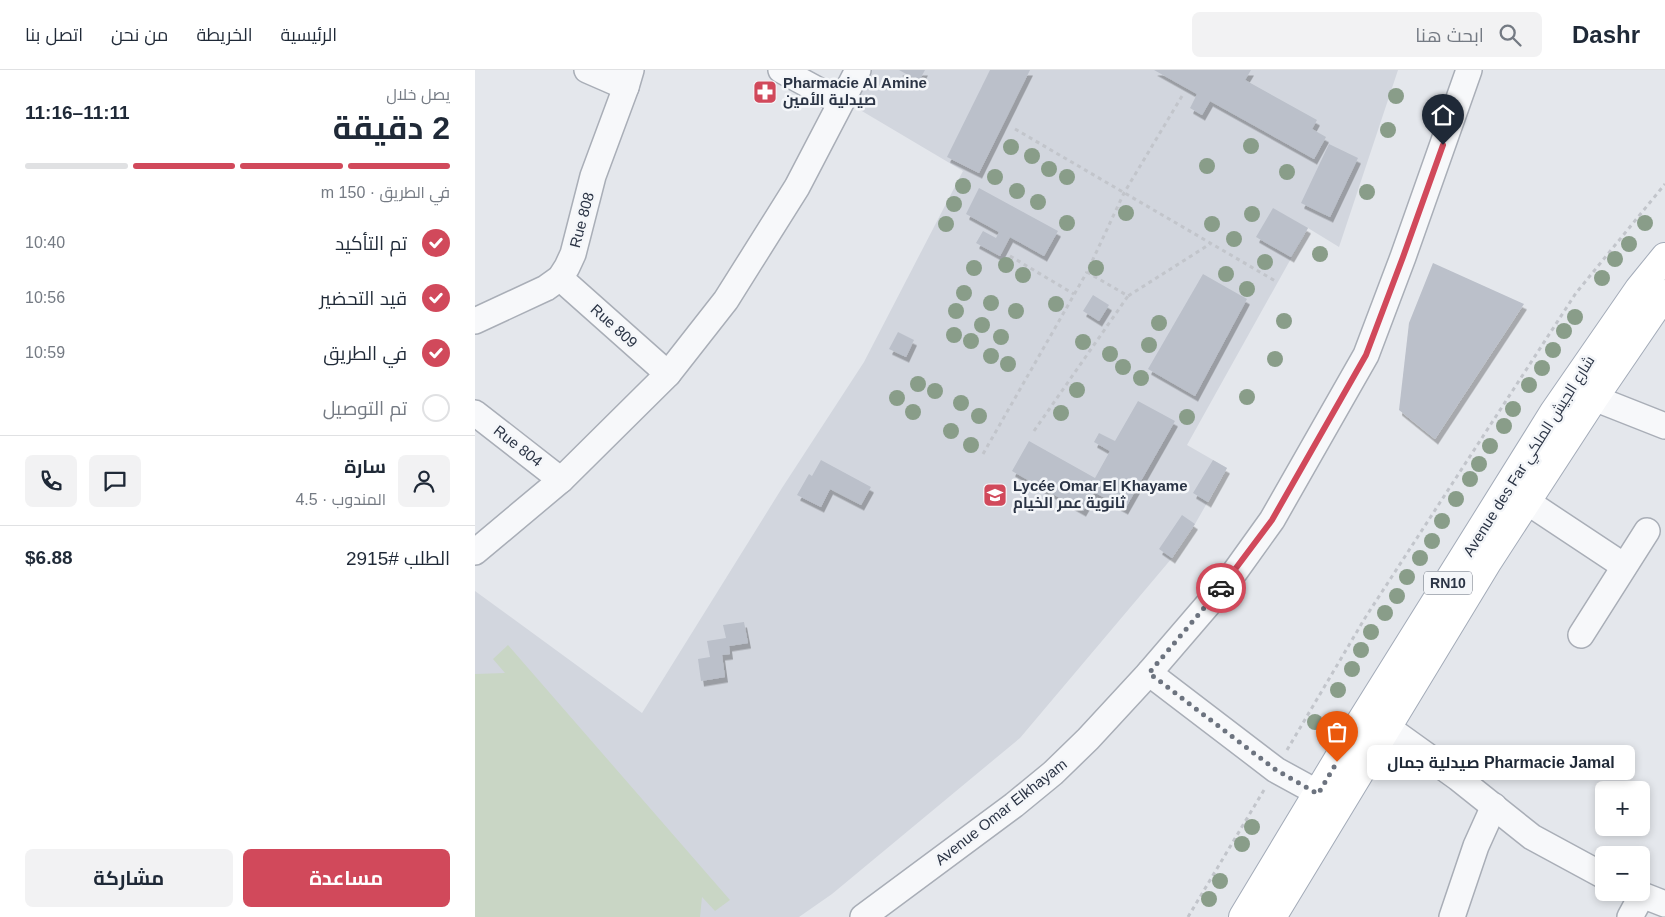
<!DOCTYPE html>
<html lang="ar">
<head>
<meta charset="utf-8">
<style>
  :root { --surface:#fff; --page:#f2f2f3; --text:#1f2937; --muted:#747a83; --line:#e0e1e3; --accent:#d1495b }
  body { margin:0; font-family:Arial,Cairo,sans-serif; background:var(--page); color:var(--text); direction:rtl; height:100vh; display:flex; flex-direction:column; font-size:19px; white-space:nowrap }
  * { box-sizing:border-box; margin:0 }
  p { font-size:16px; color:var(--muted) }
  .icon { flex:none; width:28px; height:28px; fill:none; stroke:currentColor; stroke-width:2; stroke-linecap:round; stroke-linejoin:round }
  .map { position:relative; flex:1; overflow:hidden; direction:ltr }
  .sheet { display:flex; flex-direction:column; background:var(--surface); width:475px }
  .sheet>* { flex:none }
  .buttons { position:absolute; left:1120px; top:711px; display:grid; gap:10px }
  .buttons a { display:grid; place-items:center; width:55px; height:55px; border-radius:8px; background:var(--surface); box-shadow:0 2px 8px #0003; font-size:25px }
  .pin { position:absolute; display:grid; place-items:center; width:42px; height:42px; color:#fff; margin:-51px -21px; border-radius:50% 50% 50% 0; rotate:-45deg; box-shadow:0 0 5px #0007 }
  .pin .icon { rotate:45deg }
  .courier { position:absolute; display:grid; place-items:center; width:50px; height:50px; margin:-25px; border:4px solid #d1495b; border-radius:50%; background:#fff; color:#222; box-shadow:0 1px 6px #0007 }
  .bubble { position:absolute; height:35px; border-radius:8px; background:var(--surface); box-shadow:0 2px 8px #0003; font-size:16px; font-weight:700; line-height:35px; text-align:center; direction:rtl }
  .head em { font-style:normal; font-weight:700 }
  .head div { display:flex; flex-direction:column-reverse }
  .head { display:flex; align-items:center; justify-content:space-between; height:85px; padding:0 25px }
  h1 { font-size:32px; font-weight:700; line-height:38px }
  .bar { display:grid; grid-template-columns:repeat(4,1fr); gap:8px 5px; align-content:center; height:60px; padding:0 25px }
  .bar i { height:6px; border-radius:4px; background:var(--line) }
  .bar .selected { background:var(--accent) }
  .bar p { grid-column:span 4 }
  .line { display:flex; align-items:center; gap:12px; padding:0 25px; border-top:1px solid var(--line) }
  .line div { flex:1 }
  .round { display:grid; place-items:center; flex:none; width:52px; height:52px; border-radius:8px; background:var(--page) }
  ol { padding:0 25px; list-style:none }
  li { display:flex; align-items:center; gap:15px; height:55px }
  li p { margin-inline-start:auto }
  li .icon { padding:5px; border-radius:50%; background:var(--accent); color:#fff; stroke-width:4 }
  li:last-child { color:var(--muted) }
  li i { width:28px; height:28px; border:2px solid var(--line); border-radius:50% }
  .cta { display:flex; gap:10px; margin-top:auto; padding:10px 25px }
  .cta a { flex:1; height:58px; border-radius:8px; background:var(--accent); color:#fff; font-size:20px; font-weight:700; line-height:58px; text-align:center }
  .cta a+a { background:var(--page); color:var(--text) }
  header { display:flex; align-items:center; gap:30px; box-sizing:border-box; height:70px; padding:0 25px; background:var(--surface); border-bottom:1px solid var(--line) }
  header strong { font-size:24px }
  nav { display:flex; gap:28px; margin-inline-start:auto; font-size:18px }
  .search { width:350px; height:45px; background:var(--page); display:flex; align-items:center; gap:12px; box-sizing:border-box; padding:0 18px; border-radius:8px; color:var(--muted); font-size:19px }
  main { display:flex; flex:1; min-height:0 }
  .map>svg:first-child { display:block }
  .built { fill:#d2d6de }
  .green { fill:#c9d6c5 }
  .building { fill:#bbc0ca; filter:url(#shadow) }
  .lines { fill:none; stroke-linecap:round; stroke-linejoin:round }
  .minor-casing { stroke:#a9aeb7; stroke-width:28 }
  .primary-casing { stroke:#a3abb8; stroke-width:30 }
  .path { stroke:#c2c5cb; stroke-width:3; stroke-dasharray:4 4; stroke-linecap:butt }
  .minor { stroke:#f7f8fa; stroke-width:25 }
  .primary { stroke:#fff; stroke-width:28 }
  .tree { fill:#899d89 }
  .done { stroke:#6c737f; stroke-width:5; stroke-dasharray:0 9 }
  .route { stroke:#d1495b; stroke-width:6 }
  .labels { text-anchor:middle; stroke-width:5; stroke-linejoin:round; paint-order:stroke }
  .shield { fill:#f4f6f9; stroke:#676e7b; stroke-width:1 }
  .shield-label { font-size:14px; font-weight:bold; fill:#2b3445 }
  .poi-label { font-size:15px; font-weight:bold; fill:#2b3445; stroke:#f4f6f9; text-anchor:start }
  .street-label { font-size:15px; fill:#2b3445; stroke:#f4f6f9 }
</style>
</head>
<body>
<header>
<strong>Dashr</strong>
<div class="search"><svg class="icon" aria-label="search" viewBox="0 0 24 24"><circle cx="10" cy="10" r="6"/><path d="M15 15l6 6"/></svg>ابحث هنا</div>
<nav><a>الرئيسية</a><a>الخريطة</a><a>من نحن</a><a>اتصل بنا</a></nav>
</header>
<main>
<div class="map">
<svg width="1190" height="847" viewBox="0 0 1190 847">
  <defs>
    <filter id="shadow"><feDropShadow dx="3" dy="5.5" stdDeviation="0" flood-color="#0004"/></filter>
  </defs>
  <rect width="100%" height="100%" fill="#e4e7ec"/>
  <polygon class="built" points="388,0 923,0 864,177 833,158 712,375 752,398 720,454 697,488 545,668 357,824 324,847 0,847 0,521 167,643 307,418 389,292 488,101 370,31"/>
  <polygon class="green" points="33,575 255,830 240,841 227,827 225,847 0,847 0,604 30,603 18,589"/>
  <g class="building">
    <polygon points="424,0 450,0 444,11"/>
    <polygon points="515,0 555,0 504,103 472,87"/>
    <polygon points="679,0 776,0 770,10 842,50 837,59 851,67 839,89 735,31 727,45 715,38 722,24"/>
    <polygon points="854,74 883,88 855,147 826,133"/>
    <polygon points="504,118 583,161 569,186 535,167 525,186 501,173 508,161 521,168 524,162 491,144"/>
    <polygon points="798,138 833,158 816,187 781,167"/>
    <polygon points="958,193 1049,234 960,369 924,340 934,253"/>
    <polygon points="728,204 772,229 720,326 673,299"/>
    <polygon points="618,225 634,235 624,251 608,241"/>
    <polygon points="423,262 439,270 431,287 414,279"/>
    <polygon points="663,331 700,351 650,439 619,422 608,441 537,401 554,371 620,408 635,381 619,372 624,363 640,371"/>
    <polygon points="346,390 396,417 386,435 355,419 346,437 322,425 334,404 337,406"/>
    <polygon points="738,390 752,398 733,432 718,423"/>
    <polygon points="707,445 720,454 697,488 684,479"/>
    <polygon points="269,552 273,573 254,576 255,584 247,585 250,607 226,611 223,589 235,587 232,571 251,568 248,555"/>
  </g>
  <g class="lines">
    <g class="minor-casing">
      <g id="minor">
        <polyline points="112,0 151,17"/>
        <polyline points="306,0 365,32"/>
        <polyline points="85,208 193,304"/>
        <polyline points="0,251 71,218 85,208 92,197 98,184 118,106 151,17 156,0"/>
        <polyline points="1119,328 1190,356"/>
        <polyline points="0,343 86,410"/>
        <polyline points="1051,431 1149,496"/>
        <polyline points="0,482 86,410 193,304 251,230 322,117 383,0"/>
        <polyline points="1106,565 1172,461"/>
        <polyline points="674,603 801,700 843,723"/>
        <polyline points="912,657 983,708 1057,767 1129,806"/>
        <polyline points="388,847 539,735 578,703 613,669 674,603 754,510 797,450 891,285 928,187 994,0"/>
        <polyline points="977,847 1001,776 1019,736"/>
        <polyline points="1155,847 1167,825 1190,834"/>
      </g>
    </g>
    <g class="primary-casing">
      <g id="primary">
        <polyline points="768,847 880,661 1079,342 1164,219 1190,187"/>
        <polyline points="797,847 1013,491 1119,328 1190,224"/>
      </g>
    </g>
    <g class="path">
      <polyline points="707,26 649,123 612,202 653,226 735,174"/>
      <polyline points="540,59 802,212"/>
      <polyline points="535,186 599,224"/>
      <polyline points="559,361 653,226"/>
      <polyline points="508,384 612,202"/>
      <polyline points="812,680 890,548 1101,223 1190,114"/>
      <polyline points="713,847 789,720"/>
    </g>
    <use href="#minor" class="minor"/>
    <use href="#primary" class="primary"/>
  </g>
  <g class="tree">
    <circle cx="921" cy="26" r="8"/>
    <circle cx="913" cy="60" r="8"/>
    <circle cx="776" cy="76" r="8"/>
    <circle cx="536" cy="77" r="8"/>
    <circle cx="557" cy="86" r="8"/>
    <circle cx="732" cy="96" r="8"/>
    <circle cx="574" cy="99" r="8"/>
    <circle cx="812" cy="102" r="8"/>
    <circle cx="520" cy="107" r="8"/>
    <circle cx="592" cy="107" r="8"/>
    <circle cx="488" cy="116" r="8"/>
    <circle cx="542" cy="121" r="8"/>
    <circle cx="892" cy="122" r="8"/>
    <circle cx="563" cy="132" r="8"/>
    <circle cx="479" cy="134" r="8"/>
    <circle cx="651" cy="143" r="8"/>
    <circle cx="777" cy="144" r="8"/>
    <circle cx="592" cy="153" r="8"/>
    <circle cx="1170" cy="153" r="8"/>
    <circle cx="471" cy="154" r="8"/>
    <circle cx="737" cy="154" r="8"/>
    <circle cx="759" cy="169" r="8"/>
    <circle cx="1154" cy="174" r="8"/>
    <circle cx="845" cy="184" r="8"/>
    <circle cx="1140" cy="189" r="8"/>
    <circle cx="790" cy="192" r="8"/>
    <circle cx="531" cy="195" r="8"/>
    <circle cx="499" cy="198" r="8"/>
    <circle cx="621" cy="198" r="8"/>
    <circle cx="751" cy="204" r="8"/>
    <circle cx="548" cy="205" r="8"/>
    <circle cx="1127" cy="208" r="8"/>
    <circle cx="772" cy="219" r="8"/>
    <circle cx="489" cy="223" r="8"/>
    <circle cx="516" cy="233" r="8"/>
    <circle cx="581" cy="234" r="8"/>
    <circle cx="481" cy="241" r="8"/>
    <circle cx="541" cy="241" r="8"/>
    <circle cx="1100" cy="247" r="8"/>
    <circle cx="809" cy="251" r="8"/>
    <circle cx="684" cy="253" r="8"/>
    <circle cx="507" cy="255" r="8"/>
    <circle cx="1089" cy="261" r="8"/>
    <circle cx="479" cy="265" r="8"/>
    <circle cx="526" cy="267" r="8"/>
    <circle cx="496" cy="271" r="8"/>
    <circle cx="608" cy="272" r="8"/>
    <circle cx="674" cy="275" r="8"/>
    <circle cx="1078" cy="280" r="8"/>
    <circle cx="635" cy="284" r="8"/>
    <circle cx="516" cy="286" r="8"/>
    <circle cx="800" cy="289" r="8"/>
    <circle cx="533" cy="294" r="8"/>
    <circle cx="648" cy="297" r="8"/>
    <circle cx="1067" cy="298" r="8"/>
    <circle cx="666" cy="308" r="8"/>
    <circle cx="443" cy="314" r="8"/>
    <circle cx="1054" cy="315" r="8"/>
    <circle cx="602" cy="320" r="8"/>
    <circle cx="460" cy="321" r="8"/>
    <circle cx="772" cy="327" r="8"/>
    <circle cx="422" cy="328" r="8"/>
    <circle cx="486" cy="333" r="8"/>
    <circle cx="1038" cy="339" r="8"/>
    <circle cx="438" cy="342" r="8"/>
    <circle cx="586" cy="343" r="8"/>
    <circle cx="504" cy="346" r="8"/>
    <circle cx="712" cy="347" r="8"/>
    <circle cx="1029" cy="356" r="8"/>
    <circle cx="476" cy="361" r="8"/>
    <circle cx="496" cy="375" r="8"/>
    <circle cx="1015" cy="376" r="8"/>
    <circle cx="1004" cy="394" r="8"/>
    <circle cx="995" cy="409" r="8"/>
    <circle cx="981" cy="429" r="8"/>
    <circle cx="967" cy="451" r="8"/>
    <circle cx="957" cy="471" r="8"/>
    <circle cx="945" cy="488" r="8"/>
    <circle cx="932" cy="507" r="8"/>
    <circle cx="922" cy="526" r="8"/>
    <circle cx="910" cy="543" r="8"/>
    <circle cx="896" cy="562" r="8"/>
    <circle cx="886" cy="580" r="8"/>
    <circle cx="877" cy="599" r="8"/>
    <circle cx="863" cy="620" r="8"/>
    <circle cx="840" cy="652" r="8"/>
    <circle cx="777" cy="757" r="8"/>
    <circle cx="767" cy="774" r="8"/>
    <circle cx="745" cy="811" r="8"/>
    <circle cx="734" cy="829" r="8"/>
  </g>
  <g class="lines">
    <polyline class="done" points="746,518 674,603 801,700 843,724 862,692"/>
    <polyline class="route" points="746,518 797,450 891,285 928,187 968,75"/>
  </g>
  <defs>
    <g id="pharmacy-square" transform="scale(1.25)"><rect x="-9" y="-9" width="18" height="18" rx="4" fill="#d1495b" stroke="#f4f6f9"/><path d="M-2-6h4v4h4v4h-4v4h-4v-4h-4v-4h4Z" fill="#fff"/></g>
    <g id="school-square" transform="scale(1.25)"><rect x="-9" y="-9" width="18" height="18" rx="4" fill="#d1495b" stroke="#f4f6f9"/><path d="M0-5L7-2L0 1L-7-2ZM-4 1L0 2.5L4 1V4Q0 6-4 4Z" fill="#fff"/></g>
  </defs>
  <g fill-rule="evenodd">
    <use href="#pharmacy-square" x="290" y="22"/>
    <use href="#school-square" x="520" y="425"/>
  </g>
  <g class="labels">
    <rect class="shield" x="949" y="501.5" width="48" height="23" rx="4"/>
    <g class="shield-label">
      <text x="973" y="518">RN10</text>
    </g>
    <g class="poi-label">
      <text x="308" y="18">Pharmacie Al Amine<tspan x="308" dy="17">صيدلية الأمين</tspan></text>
      <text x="538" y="421">Lycée Omar El Khayame<tspan x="538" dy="17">ثانوية عمر الخيام</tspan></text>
    </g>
    <g class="street-label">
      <text transform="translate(107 150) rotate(-75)" y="5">Rue 808</text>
      <text transform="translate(139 256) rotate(42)" y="5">Rue 809</text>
      <text transform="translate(43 376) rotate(38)" y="5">Rue 804</text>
      <text transform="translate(1054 386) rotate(-58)" y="5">Avenue des Far شارع الجيش الملكي</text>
      <text transform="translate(526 742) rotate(-38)" y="5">Avenue Omar Elkhayam</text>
    </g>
  </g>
</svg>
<div class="buttons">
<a>+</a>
<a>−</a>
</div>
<div class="pin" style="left:862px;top:692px;background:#ea580c"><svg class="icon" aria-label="bag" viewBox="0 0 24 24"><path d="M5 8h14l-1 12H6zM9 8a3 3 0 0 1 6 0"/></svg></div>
<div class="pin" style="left:968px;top:75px;background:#1f2937"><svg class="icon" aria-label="home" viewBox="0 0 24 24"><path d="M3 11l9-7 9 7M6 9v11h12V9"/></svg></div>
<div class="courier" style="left:746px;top:518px"><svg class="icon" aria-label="car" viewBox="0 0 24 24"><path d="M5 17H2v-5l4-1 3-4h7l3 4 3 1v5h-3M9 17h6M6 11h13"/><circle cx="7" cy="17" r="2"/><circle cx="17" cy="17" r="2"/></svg></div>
<div class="bubble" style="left:892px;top:675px;width:268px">Pharmacie Jamal صيدلية جمال</div>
</div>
<section class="sheet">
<div class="head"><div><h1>2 دقيقة</h1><p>يصل خلال</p></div><em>11:11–11:16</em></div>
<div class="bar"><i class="selected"></i><i class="selected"></i><i class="selected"></i><i></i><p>في الطريق · 150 m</p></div>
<ol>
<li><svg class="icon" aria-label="check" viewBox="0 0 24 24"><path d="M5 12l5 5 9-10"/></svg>تم التأكيد<p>10:40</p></li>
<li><svg class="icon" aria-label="check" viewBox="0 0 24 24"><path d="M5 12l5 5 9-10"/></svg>قيد التحضير<p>10:56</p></li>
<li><svg class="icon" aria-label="check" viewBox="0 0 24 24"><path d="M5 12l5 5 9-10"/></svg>في الطريق<p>10:59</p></li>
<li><i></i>تم التوصيل</li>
</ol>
<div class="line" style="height:90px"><a class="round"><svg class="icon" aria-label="person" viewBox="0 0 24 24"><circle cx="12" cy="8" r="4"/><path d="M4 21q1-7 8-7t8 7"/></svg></a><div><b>سارة</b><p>المندوب · 4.5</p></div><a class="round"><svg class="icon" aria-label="chat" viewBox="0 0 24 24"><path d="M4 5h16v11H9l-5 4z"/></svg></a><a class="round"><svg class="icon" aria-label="phone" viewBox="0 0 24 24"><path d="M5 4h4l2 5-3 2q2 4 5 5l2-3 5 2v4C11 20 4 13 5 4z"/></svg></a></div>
<div class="line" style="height:65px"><div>الطلب #2915</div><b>$6.88</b></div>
<div class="cta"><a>مساعدة</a><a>مشاركة</a></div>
</section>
</main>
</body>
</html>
